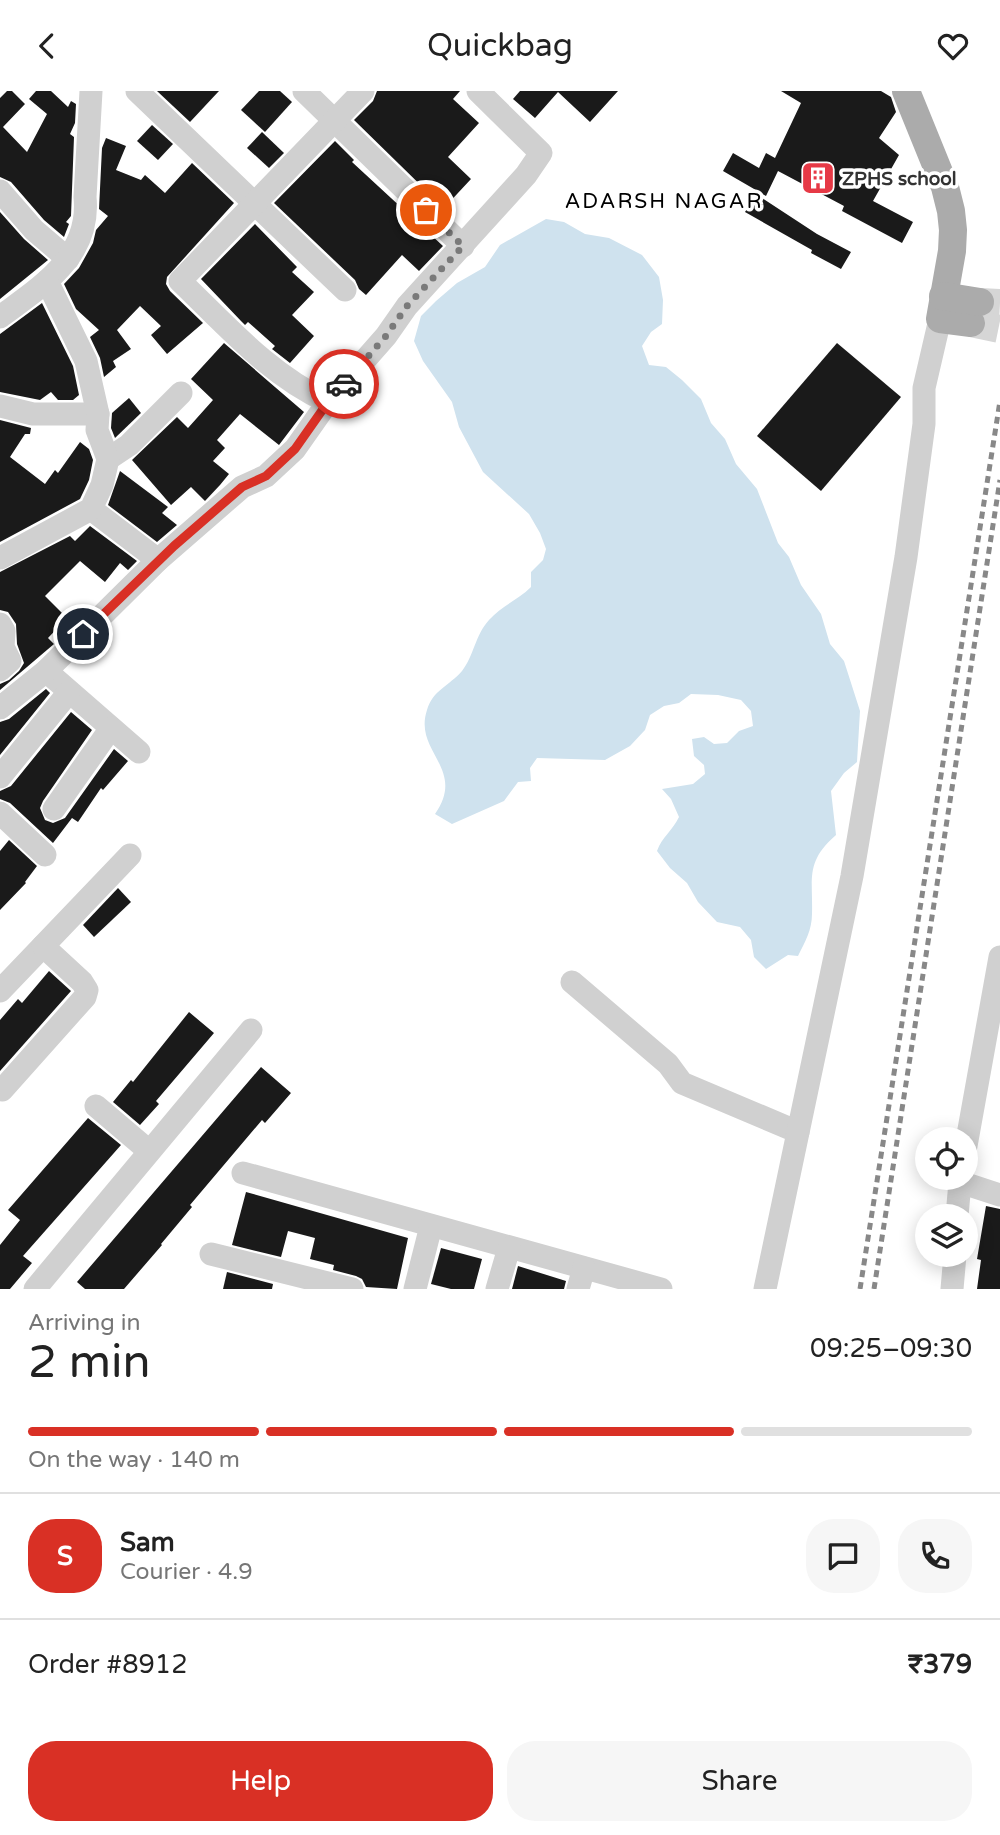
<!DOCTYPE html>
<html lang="en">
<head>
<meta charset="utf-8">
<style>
  :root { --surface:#fff; --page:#f6f6f6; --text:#222; --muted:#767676; --line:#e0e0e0; --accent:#d93025 }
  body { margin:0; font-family:"Varela Round",sans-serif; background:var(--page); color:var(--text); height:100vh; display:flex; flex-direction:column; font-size:26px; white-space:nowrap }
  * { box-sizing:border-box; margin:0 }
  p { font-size:23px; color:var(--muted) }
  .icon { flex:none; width:38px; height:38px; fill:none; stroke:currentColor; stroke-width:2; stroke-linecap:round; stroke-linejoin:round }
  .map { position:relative; height:1198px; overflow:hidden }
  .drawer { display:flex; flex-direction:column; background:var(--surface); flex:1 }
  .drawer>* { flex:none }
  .tools { position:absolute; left:915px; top:1036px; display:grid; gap:14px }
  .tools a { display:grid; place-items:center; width:63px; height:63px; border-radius:50%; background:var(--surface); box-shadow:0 4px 18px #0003; font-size:35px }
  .pin { position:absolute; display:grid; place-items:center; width:60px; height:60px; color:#fff; margin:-30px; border:4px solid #fff; border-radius:50%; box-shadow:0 2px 7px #0007 }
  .courier { position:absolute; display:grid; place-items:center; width:70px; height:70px; margin:-35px; border:5px solid #d93025; border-radius:50%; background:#fff; color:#222; box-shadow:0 2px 9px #0007 }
  .summary em { font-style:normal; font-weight:600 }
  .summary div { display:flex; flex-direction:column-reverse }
  .summary { display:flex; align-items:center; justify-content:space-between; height:119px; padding:0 28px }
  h1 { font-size:46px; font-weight:600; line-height:52px }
  .bar { display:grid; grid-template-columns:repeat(4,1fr); gap:10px 7px; align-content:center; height:84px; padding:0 28px }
  .bar i { height:9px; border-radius:5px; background:var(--line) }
  .bar .active { background:var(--accent) }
  .bar p { grid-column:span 4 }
  .line { display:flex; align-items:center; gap:18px; padding:0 28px; border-top:2px solid var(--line) }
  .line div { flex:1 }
  .round { display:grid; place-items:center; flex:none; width:74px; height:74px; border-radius:28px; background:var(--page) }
  .action { display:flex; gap:14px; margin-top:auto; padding:14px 28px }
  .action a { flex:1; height:80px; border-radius:28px; background:var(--accent); color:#fff; font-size:28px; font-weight:600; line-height:80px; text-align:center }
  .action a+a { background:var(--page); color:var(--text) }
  header { display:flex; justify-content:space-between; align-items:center; height:91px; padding:0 28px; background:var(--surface); font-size:32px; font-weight:600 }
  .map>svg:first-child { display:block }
  .water { fill:#cfe2ee }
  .building { fill:#1a1a1a }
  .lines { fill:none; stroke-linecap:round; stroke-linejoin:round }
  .major-tunnel { stroke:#d6d6d6; stroke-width:28; stroke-dasharray:28 14; stroke-linecap:butt }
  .minor { stroke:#d0d0d0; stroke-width:23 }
  .major { stroke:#ababab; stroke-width:28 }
  .rail { stroke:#888; stroke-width:5; stroke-dasharray:7 5; stroke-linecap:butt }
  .done { stroke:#7a7a7a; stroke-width:7; stroke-dasharray:0 12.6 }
  .route { stroke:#d93025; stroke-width:9 }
  .labels { text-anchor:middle; stroke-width:7; stroke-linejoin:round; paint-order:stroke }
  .poi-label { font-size:19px; font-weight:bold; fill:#333; stroke:#fff; text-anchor:start }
  .neighbourhood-label { font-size:21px; letter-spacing:2px; fill:#000; stroke:#fff }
</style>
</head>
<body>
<header><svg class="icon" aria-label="back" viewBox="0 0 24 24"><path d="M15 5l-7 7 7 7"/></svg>Quickbag<svg class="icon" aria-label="heart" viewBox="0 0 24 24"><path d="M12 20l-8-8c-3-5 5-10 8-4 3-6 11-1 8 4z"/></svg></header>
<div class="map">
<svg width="1000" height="1198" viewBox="0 0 1000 1198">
  <rect width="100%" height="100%" fill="#fff"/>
  <path class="water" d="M546,128L564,131L585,143L609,147L642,164L659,186L663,209L662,233L651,241L642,255L649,274L666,276L682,289L701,308L711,332L725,348L736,373L757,398L778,452L789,466L801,494L821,523L830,553L844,570L860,620L857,671L844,682L831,700L836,744C805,771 813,787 812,823C812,839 805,851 798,865L788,864L766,878L754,866L751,849L740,836L717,831L698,811L687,792L670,777L657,760C662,746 673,739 679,726L671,708L662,698L693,693L705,683L704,674L694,665L692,648L704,646L714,653L727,652L739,640L753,635L751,620L741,609L718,604L691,603L679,612L664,615L650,624L645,639L630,655L605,669L537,667L530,677L531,690L518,691L504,710L452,733L435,723C467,677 413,661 427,619C433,599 449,595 462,580C474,565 475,544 489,529C501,515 518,509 531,496V481L543,469L546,458L540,442L529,423L483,381L459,336L452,311L423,270L414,250L421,225L436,210L457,192L485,176L500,154Z"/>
  <g class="building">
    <polygon points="7,0 12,0 25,13 3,36 27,61 47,23 29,8 36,0 51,0 68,16 71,10 76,13 75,32 70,43 74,46 71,125 66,131 69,133 64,146 44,129 11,91 0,86 0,7"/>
    <polygon points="157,0 219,0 190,31"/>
    <polygon points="259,0 280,0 292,11 265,41 241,19"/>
    <polygon points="377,0 460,0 453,8 479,32 448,66 471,88 444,117 354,29 373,10"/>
    <polygon points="520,0 618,0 590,31 558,1 535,27 513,8"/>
    <polygon points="781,0 881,0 891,6 896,21 879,47 899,64 873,110 913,131 902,152 842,120 844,115 778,80 766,105 723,80 733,62 759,77 766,62 775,67 801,12"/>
    <polygon points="152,34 173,53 158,69 137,50"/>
    <polygon points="262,41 284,62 269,77 247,57"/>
    <polygon points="106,47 126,55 116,79 141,89 145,84 165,102 192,72 234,112 167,186 166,193 170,200 203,232 167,263 151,244 161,235 140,215 117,239 131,258 113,270 116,276 104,286 100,267 90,246 99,239 76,218 64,193 79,177 93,152 96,139 108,125 99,118 102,57"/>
    <polygon points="335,50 354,69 352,71 443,155 419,180 402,164 366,204 359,198 355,189 274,112"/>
    <polygon points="756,103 817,143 851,161 841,178 811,162 812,159 745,121"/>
    <polygon points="0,121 24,148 48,169 0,208"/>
    <polygon points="255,133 297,176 292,181 314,201 292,224 314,245 290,272 272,258 275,255 248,231 245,234 241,230 201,188"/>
    <polygon points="42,212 73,275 79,304 73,309 58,309 51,301 40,309 0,301 0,243"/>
    <polygon points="224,252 304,321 279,354 240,323 217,349 225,357 213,370 229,383 220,394 205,410 191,396 171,414 132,369 177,326 188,337 213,309 191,288"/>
    <polygon points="837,252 901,306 821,400 757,345"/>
    <polygon points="129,307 141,322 115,347 111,337 112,322"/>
    <polygon points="0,329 31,337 30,343 25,343 10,366 45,393 55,379 58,382 80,351 89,358 93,369 89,389 80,408 0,451"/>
    <polygon points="120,380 168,416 162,422 177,434 157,451 108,414"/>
    <polygon points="90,435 137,470 128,479 120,472 105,491 80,470 45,505 67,527 48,547 54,553 0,599 0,593 9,589 19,580 24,572 17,553 16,533 8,521 0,519 0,481 70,445 75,450"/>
    <polygon points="46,598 50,602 0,664 0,631 9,628"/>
    <polygon points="71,621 92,639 43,710 40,717 45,729 53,732 65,727 114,658 128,670 103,699 101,697 78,731 72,727 53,752 10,712 0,708 0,700 11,695"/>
    <polygon points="9,749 37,775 25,791 26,792 0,819 0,760"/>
    <polygon points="118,797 131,811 94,846 83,834"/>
    <polygon points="49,880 71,900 0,980 0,929 18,908 22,912"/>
    <polygon points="189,921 214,942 156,1010 159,1013 140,1034 113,1011 131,989 133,991"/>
    <polygon points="261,976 291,1002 265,1032 262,1029 190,1114 192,1116 161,1153 162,1154 124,1198 85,1198 77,1191"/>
    <polygon points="88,1027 121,1054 23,1165 32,1172 10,1198 0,1198 0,1154 20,1129 8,1119"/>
    <polygon points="246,1101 408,1147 397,1198 366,1196 362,1188 356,1185 333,1179 334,1174 310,1168 315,1147 288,1140 281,1166 232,1154"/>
    <polygon points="986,1115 1000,1118 1000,1198 977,1198 981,1169 977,1168"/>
    <polygon points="441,1157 482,1168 474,1198 451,1198 431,1193"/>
    <polygon points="518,1175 566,1190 564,1198 512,1198"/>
    <polygon points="227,1181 273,1193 272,1198 223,1198"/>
  </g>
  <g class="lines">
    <g class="major-tunnel">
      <polyline points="980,211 1000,212"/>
      <polyline points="971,232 1000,238"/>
    </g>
    <g class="minor">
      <polyline points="137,0 345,199"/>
      <polyline points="304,0 463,155"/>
      <polyline points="0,100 34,139 68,168"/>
      <path d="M0,226C42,195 91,165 85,106L91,0"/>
      <polyline points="328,311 386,245 407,215 526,84 541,62 478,0"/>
      <polyline points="0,315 33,323 98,323"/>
      <polyline points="108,368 129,354 181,302"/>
      <polyline points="91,418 158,469"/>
      <polyline points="0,467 91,418 102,394 108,368 97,339 98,323 86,270 47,190"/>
      <polyline points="0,533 4,540 3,556 10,570 0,579"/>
      <polyline points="46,580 139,661"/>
      <path d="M0,617L46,580L158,469L242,396L266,385L295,358L328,311C269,284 226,234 180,190L363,0"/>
      <polyline points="0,686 69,601"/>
      <polyline points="54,718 111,637"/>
      <polyline points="0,722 45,764"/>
      <polyline points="572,891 668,973 682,992 798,1041"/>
      <polyline points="0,900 130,764"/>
      <polyline points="2,999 85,906 87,899 82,891 43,855"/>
      <polyline points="96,1015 149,1060"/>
      <polyline points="966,1055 1000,866"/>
      <polyline points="243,1082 661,1198"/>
      <polyline points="961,1087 960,1091 1000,1104"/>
      <polyline points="957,1125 960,1091"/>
      <polyline points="211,1163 352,1198"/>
      <polyline points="35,1198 251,939"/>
      <polyline points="415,1198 431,1135"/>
      <polyline points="497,1198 509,1157"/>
      <polyline points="578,1198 584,1177"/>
      <polyline points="765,1198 852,785 906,466 924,333 924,297 940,228"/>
      <polyline points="952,1198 955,1164"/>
    </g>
    <g class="major">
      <polyline points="906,0 945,96 951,120 953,139 952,160 940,228 971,232"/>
      <polyline points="943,205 980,211"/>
    </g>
    <g class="rail">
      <polyline points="860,1198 1000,310"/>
      <polyline points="874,1198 1000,389"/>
    </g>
  </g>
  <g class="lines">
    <polyline class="done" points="344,293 386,245 407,215 463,155 426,119"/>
    <polyline class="route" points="83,543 174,455 242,396 266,385 295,358 328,311 344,293"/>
  </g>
  <defs>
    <g id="building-square" transform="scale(1.75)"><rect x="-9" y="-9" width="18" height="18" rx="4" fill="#e63946" stroke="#fff"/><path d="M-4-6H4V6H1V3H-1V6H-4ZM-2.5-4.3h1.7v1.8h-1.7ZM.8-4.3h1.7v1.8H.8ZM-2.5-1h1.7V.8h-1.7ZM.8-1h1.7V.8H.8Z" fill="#fff"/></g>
  </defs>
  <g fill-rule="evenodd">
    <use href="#building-square" x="818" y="87"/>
  </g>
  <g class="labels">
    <g class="poi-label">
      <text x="842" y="94">ZPHS school</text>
    </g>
    <g class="neighbourhood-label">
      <text x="664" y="117">ADARSH NAGAR</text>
    </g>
  </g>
</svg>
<div class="tools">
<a><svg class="icon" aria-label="locate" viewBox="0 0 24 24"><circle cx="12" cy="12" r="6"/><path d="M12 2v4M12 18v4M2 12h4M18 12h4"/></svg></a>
<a><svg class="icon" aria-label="layers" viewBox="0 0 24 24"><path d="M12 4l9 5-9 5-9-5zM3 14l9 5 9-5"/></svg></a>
</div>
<div class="pin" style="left:426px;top:119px;background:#ea580c"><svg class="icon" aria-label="bag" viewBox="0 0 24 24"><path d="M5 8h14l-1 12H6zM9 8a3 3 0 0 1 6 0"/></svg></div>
<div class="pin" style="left:83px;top:543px;background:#1f2937"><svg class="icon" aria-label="home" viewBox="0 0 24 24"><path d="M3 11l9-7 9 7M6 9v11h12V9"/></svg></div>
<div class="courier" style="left:344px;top:293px"><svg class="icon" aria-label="car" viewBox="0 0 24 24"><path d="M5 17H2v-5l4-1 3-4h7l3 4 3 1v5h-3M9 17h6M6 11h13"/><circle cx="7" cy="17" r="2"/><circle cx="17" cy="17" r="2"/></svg></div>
</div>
<section class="drawer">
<div class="summary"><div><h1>2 min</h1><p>Arriving in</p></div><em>09:25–09:30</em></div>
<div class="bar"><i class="active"></i><i class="active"></i><i class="active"></i><i></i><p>On the way · 140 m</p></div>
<div class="line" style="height:126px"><b class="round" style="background:var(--accent);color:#fff">S</b><div><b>Sam</b><p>Courier · 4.9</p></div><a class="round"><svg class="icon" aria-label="chat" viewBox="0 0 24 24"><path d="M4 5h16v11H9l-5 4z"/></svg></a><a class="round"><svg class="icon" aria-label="phone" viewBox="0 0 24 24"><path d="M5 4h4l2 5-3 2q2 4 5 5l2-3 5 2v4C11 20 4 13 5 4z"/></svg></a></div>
<div class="line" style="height:91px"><div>Order #8912</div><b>₹379</b></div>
<div class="action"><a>Help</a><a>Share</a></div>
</section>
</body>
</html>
